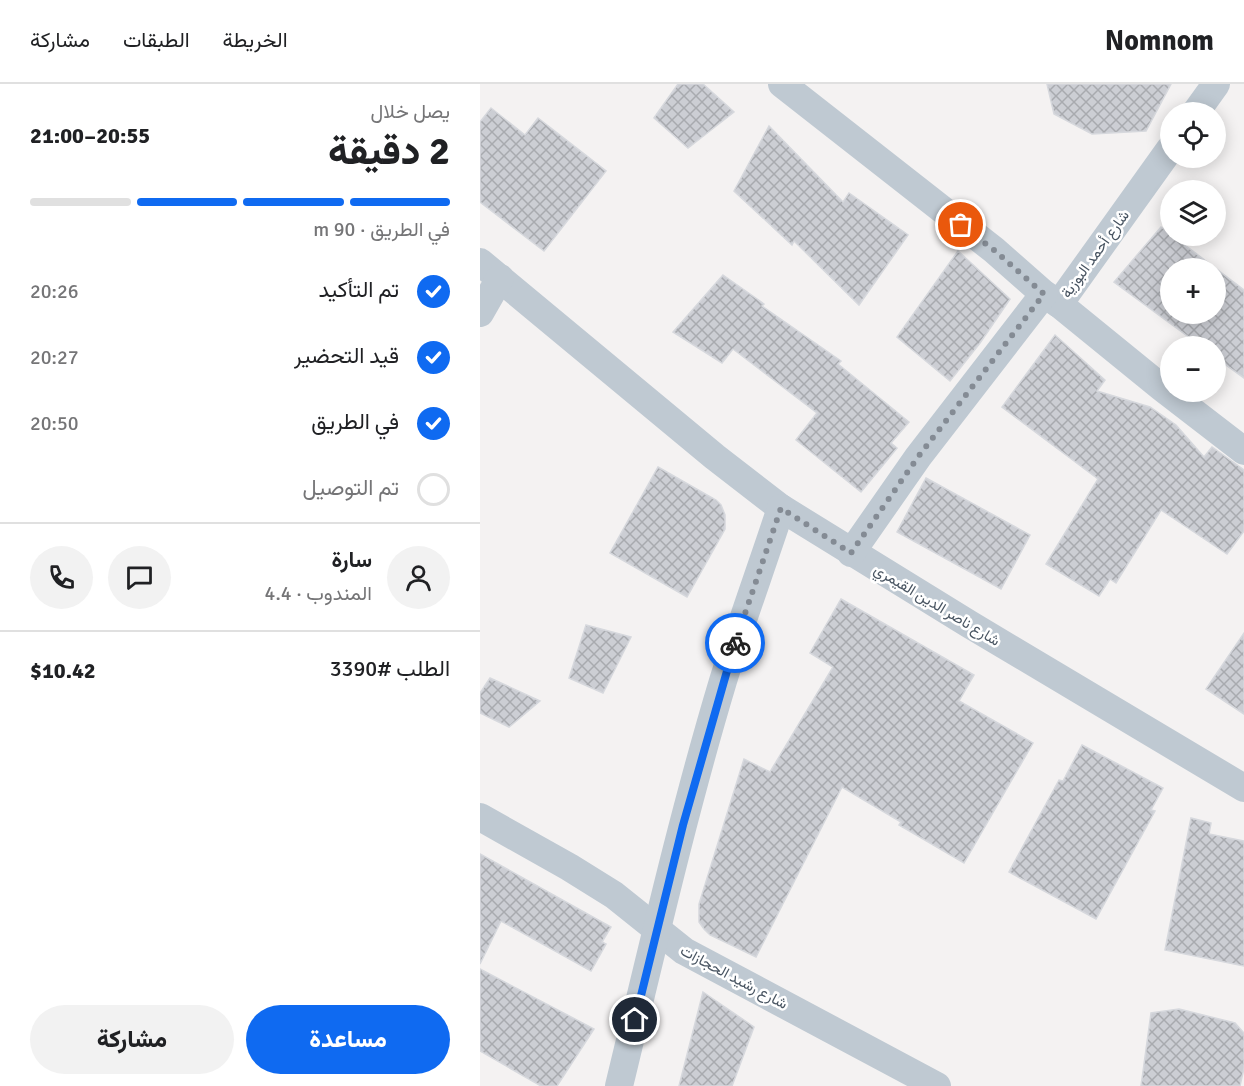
<!DOCTYPE html>
<html lang="ar">
<head>
<meta charset="utf-8">
<style>
  :root { --surface:#fff; --page:#f2f2f2; --text:#202124; --muted:#757577; --line:#e0e0e0; --accent:#0f6af1 }
  body { margin:0; font-family:Signika,Vazirmatn,sans-serif; background:var(--page); color:var(--text); direction:rtl; height:100vh; display:flex; flex-direction:column; font-size:22px; white-space:nowrap }
  * { box-sizing:border-box; margin:0 }
  p { font-size:20px; color:var(--muted) }
  .icon { flex:none; width:33px; height:33px; fill:none; stroke:currentColor; stroke-width:2; stroke-linecap:round; stroke-linejoin:round }
  .map { position:relative; flex:1; overflow:hidden; direction:ltr }
  .side { display:flex; flex-direction:column; background:var(--surface); width:480px }
  .side>* { flex:none }
  .tools { position:absolute; left:680px; top:18px; display:grid; gap:12px }
  .tools a { display:grid; place-items:center; width:66px; height:66px; border-radius:50%; background:var(--surface); box-shadow:0 3px 15px #0003; font-size:30px }
  .pin { position:absolute; display:grid; place-items:center; width:51px; height:51px; color:#fff; margin:-26px; border:3px solid #fff; border-radius:50%; box-shadow:0 2px 6px #0007 }
  .courier { position:absolute; display:grid; place-items:center; width:60px; height:60px; margin:-30px; border:4px solid #0f6af1; border-radius:50%; background:#fff; color:#222; box-shadow:0 2px 8px #0007 }
  .summary em { font-style:normal; font-weight:800 }
  .summary div { display:flex; flex-direction:column-reverse }
  .summary { display:flex; align-items:center; justify-content:space-between; height:102px; padding:0 30px }
  h1 { font-size:39px; font-weight:800; line-height:45px }
  .bar { display:grid; grid-template-columns:repeat(4,1fr); gap:9px 6px; align-content:center; height:72px; padding:0 30px }
  .bar i { height:8px; border-radius:4px; background:var(--line) }
  .bar .current { background:var(--accent) }
  .bar p { grid-column:span 4 }
  .line { display:flex; align-items:center; gap:15px; padding:0 30px; border-top:2px solid var(--line) }
  .line div { flex:1 }
  .round { display:grid; place-items:center; flex:none; width:63px; height:63px; border-radius:32px; background:var(--page) }
  ol { padding:0 30px; list-style:none }
  li { display:flex; align-items:center; gap:18px; height:66px }
  li p { margin-inline-start:auto }
  li .icon { padding:6px; border-radius:50%; background:var(--accent); color:#fff; stroke-width:4 }
  li:last-child { color:var(--muted) }
  li i { width:33px; height:33px; border:3px solid var(--line); border-radius:50% }
  .cta { display:flex; gap:12px; margin-top:auto; padding:12px 30px }
  .cta a { flex:1; height:69px; border-radius:36px; background:var(--accent); color:#fff; font-size:24px; font-weight:800; line-height:69px; text-align:center }
  .cta a+a { background:var(--page); color:var(--text) }
  header { display:flex; align-items:center; gap:36px; box-sizing:border-box; height:84px; padding:0 30px; background:var(--surface); border-bottom:2px solid var(--line) }
  header strong { font-size:28px }
  nav { display:flex; gap:33px; margin-inline-start:auto; font-size:21px }
  main { display:flex; flex:1; min-height:0 }
  .map>svg:first-child { display:block }
  .building { fill:url(#building-cross-hatch); stroke:#d6d8dd; stroke-width:1.5; fill-rule:evenodd }
  .lines { fill:none; stroke-linecap:round; stroke-linejoin:round }
  .minor { stroke:#bfc9d2; stroke-width:28 }
  .done { stroke:#848b94; stroke-width:6; stroke-dasharray:0 10.8 }
  .route { stroke:#0f6af1; stroke-width:8 }
  .labels { text-anchor:middle; stroke-width:5; stroke-linejoin:round; paint-order:stroke }
  .street-label { font-size:15px; fill:#485461; stroke:#fff }
</style>
</head>
<body>
<header>
<strong>Nomnom</strong>
<nav><a>الخريطة</a><a>الطبقات</a><a>مشاركة</a></nav>
</header>
<main>
<div class="map">
<svg width="764" height="1002" viewBox="0 0 764 1002">
  <defs>
    <pattern id="building-cross-hatch" width="8" height="8" patternUnits="userSpaceOnUse" patternTransform="scale(1.5)"><rect width="8" height="8" fill="#ccced4"/><path d="M0 0l8 8M0 8l8-8" fill="none" stroke="#a8aaaf"/></pattern>
  </defs>
  <rect width="100%" height="100%" fill="#f4f2f2"/>
  <g class="building">
    <polygon points="198,0 223,0 254,28 208,64 174,34"/>
    <polygon points="567,0 691,0 666,47 612,50 574,30"/>
    <polygon points="11,24 45,51 58,34 126,87 64,167 0,118 0,38"/>
    <polygon points="289,42 363,118 369,109 428,151 379,221 314,157 312,161 254,107"/>
    <path d="M681,143L690,149V152H693L764,206V294L735,273V262H721L634,198ZM690,184H735V230H690Z"/>
    <polygon points="478,167 530,215 500,259 470,297 417,253"/>
    <polygon points="243,191 284,220 282,222 361,277 358,280 429,338 411,359 417,364 381,408 316,356 337,329 253,265 242,279 193,248"/>
    <polygon points="575,251 625,296 617,307 670,323 696,341 724,373 732,363 764,386 764,447 747,470 681,426 636,499 630,495 619,512 566,480 618,395 522,323"/>
    <polygon points="178,383 236,416 241,421 245,431 245,445 207,513 130,469"/>
    <polygon points="446,394 550,451 521,505 417,448"/>
    <polygon points="361,515 494,591 479,617 553,659 484,779 419,741 421,738 362,703 276,873 230,851 224,845 219,838 219,820 264,675 290,688 353,583 330,569"/>
    <polygon points="106,541 151,553 123,609 89,594"/>
    <polygon points="764,549 764,630 726,605"/>
    <polygon points="10,594 60,617 29,643 0,629 0,609"/>
    <polygon points="602,661 683,704 671,726 675,727 616,835 529,788 579,696 583,697"/>
    <polygon points="711,734 731,739 729,750 764,757 764,882 685,866"/>
    <polygon points="0,770 131,843 122,858 126,860 111,887 21,837 0,880"/>
    <polygon points="0,885 114,945 77,1002 61,1002 0,967"/>
    <polygon points="223,908 274,943 252,1002 199,1002"/>
    <polygon points="699,925 755,939 764,949 764,984 760,1002 661,1002 671,929"/>
  </g>
  <g class="lines">
    <g class="minor">
      <polyline points="302,0 514,166 564,210 579,220 690,65"/>
      <polyline points="716,28 736,0"/>
      <polyline points="0,178 235,373 301,424 489,540 764,704"/>
      <polyline points="579,220 681,303 764,367"/>
      <polyline points="0,229 20,194"/>
      <polyline points="371,469 438,373 564,210"/>
      <polyline points="0,733 89,783 134,811 204,867 457,1002"/>
      <path d="M139,1002C172,866 203,730 243,597C261,539 282,482 301,424"/>
    </g>
  </g>
  <g class="lines">
    <polyline class="done" points="255,559 301,424 371,469 438,373 564,210 514,166 481,141"/>
    <polyline class="route" points="155,936 203,741 255,559"/>
  </g>
  <g class="labels">
    <g class="street-label">
      <text transform="translate(615 170) rotate(-54)" y="5">شارع أحمد البوزية</text>
      <text transform="translate(457 521) rotate(31)" y="5">شارع ناصر الدين القيمري</text>
      <text transform="translate(254 893) rotate(28)" y="5">شارع رشيد الحجازات</text>
    </g>
  </g>
</svg>
<div class="tools">
<a><svg class="icon" aria-label="locate" viewBox="0 0 24 24"><circle cx="12" cy="12" r="6"/><path d="M12 2v4M12 18v4M2 12h4M18 12h4"/></svg></a>
<a><svg class="icon" aria-label="layers" viewBox="0 0 24 24"><path d="M12 4l9 5-9 5-9-5zM3 14l9 5 9-5"/></svg></a>
<a>+</a>
<a>−</a>
</div>
<div class="pin" style="left:481px;top:141px;background:#ea580c"><svg class="icon" aria-label="bag" viewBox="0 0 24 24"><path d="M5 8h14l-1 12H6zM9 8a3 3 0 0 1 6 0"/></svg></div>
<div class="pin" style="left:155px;top:936px;background:#1f2937"><svg class="icon" aria-label="home" viewBox="0 0 24 24"><path d="M3 11l9-7 9 7M6 9v11h12V9"/></svg></div>
<div class="courier" style="left:255px;top:559px"><svg class="icon" aria-label="bike" viewBox="0 0 24 24"><circle cx="6" cy="16" r="4"/><circle cx="18" cy="16" r="4"/><path d="M6 16l4-8h5l3 8M10 8l3 8H6M13 5h3"/></svg></div>
</div>
<section class="side">
<div class="summary"><div><h1>2 دقيقة</h1><p>يصل خلال</p></div><em>20:55–21:00</em></div>
<div class="bar"><i class="current"></i><i class="current"></i><i class="current"></i><i></i><p>في الطريق · 90 m</p></div>
<ol>
<li><svg class="icon" aria-label="check" viewBox="0 0 24 24"><path d="M5 12l5 5 9-10"/></svg>تم التأكيد<p>20:26</p></li>
<li><svg class="icon" aria-label="check" viewBox="0 0 24 24"><path d="M5 12l5 5 9-10"/></svg>قيد التحضير<p>20:27</p></li>
<li><svg class="icon" aria-label="check" viewBox="0 0 24 24"><path d="M5 12l5 5 9-10"/></svg>في الطريق<p>20:50</p></li>
<li><i></i>تم التوصيل</li>
</ol>
<div class="line" style="height:108px"><a class="round"><svg class="icon" aria-label="person" viewBox="0 0 24 24"><circle cx="12" cy="8" r="4"/><path d="M4 21q1-7 8-7t8 7"/></svg></a><div><b>سارة</b><p>المندوب · 4.4</p></div><a class="round"><svg class="icon" aria-label="chat" viewBox="0 0 24 24"><path d="M4 5h16v11H9l-5 4z"/></svg></a><a class="round"><svg class="icon" aria-label="phone" viewBox="0 0 24 24"><path d="M5 4h4l2 5-3 2q2 4 5 5l2-3 5 2v4C11 20 4 13 5 4z"/></svg></a></div>
<div class="line" style="height:78px"><div>الطلب #3390</div><b>$10.42</b></div>
<div class="cta"><a>مساعدة</a><a>مشاركة</a></div>
</section>
</main>
</body>
</html>
